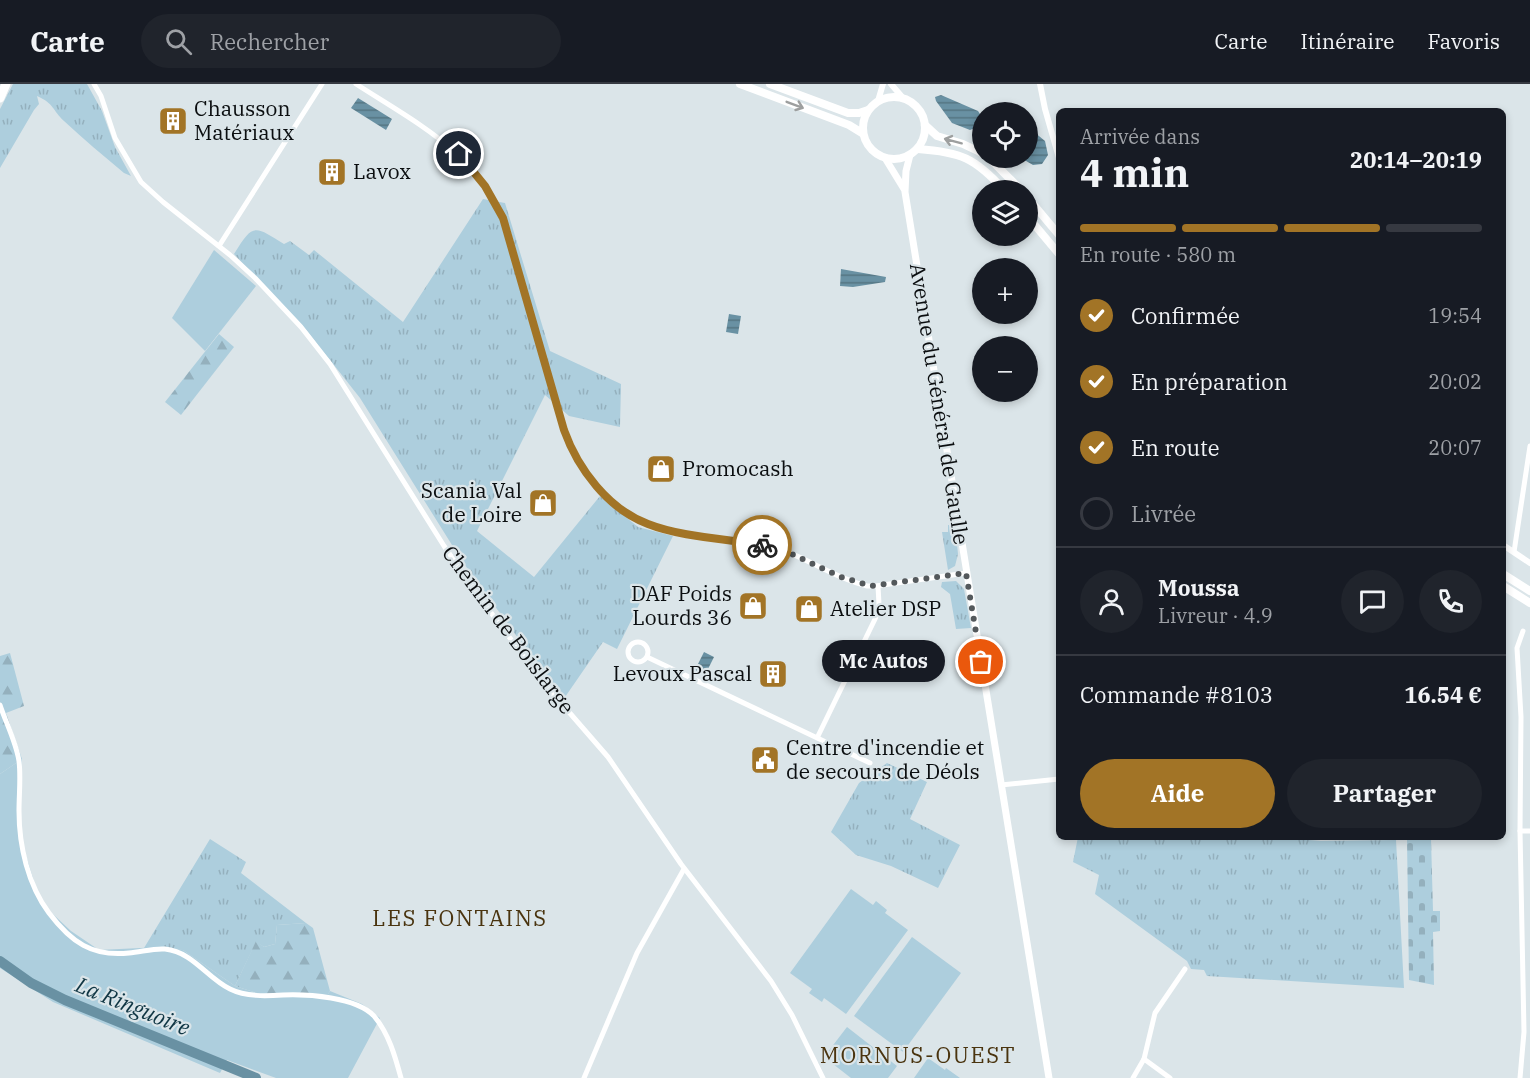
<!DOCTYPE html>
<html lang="fr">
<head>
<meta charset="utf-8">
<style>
  :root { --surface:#171b24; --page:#20242c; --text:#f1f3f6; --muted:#9ea1a6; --line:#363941; --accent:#a27426 }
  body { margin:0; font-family:"IBM Plex Serif",serif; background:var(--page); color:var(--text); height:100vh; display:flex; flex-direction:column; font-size:22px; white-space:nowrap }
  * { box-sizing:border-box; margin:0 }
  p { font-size:20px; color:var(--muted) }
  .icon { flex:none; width:33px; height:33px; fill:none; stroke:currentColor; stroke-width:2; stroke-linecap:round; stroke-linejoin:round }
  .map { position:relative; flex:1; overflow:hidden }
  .side { position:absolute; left:1056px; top:24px; width:450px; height:732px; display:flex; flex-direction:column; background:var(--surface); border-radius:9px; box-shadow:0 3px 9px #0003 }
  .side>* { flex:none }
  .tools { position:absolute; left:972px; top:18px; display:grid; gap:12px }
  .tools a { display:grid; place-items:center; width:66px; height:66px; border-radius:50%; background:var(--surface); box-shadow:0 3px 9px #0003; font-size:30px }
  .pin { position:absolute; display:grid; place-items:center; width:51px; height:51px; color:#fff; margin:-26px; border:3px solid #fff; border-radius:50%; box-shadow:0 2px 6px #0007 }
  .courier { position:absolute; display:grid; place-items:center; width:60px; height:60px; margin:-30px; border:4px solid #a27426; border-radius:50%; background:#fff; color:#222; box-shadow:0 2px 8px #0007 }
  .bubble { position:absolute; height:42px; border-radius:21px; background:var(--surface); box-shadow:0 3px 9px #0003; font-size:20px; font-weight:700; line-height:42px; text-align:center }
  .headline em { font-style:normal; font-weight:700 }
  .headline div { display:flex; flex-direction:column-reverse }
  .headline { display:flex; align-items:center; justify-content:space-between; height:102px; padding:0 24px }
  h1 { font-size:39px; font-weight:700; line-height:45px }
  .bar { display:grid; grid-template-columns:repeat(4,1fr); gap:9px 6px; align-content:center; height:72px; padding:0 24px }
  .bar i { height:8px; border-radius:4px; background:var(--line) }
  .bar .current { background:var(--accent) }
  .bar p { grid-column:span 4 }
  .line { display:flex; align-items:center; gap:15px; padding:0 24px; border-top:2px solid var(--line) }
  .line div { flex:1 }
  .round { display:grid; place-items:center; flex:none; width:63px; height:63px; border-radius:32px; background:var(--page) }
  ol { padding:0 24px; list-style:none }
  li { display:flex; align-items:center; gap:18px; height:66px }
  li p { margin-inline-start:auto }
  li .icon { padding:6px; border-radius:50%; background:var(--accent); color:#fff; stroke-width:4 }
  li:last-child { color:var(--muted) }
  li i { width:33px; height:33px; border:3px solid var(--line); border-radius:50% }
  .button { display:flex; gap:12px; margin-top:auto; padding:12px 24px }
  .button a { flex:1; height:69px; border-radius:36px; background:var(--accent); color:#fff; font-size:24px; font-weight:700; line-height:69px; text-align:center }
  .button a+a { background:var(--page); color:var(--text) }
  header { display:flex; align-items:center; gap:36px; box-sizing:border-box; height:84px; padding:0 30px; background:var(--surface); border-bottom:2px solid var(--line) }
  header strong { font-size:28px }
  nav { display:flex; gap:33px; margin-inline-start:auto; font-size:21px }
  .search { width:420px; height:54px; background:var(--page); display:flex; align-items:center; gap:15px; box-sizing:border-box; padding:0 21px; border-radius:33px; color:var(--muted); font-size:22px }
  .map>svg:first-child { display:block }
  .grass { fill:url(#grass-tufts) }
  .forest { fill:url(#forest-firs) }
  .cemetery { fill:url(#cemetery-stones) }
  .garden { fill:#adcedd }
  .water { fill:url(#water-rules) }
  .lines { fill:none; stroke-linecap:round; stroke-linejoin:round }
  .river { stroke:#6991a3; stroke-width:10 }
  .minor { stroke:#fff; stroke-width:5 }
  .tertiary { stroke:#fff; stroke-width:6 }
  .secondary { stroke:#fff; stroke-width:7 }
  .primary { stroke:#fff; stroke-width:8 }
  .trunk { stroke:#fff; stroke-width:8 }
  .motorway { stroke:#fff; stroke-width:9 }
  .oneway { stroke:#9d9f9f }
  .done { stroke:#54595c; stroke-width:6; stroke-dasharray:0 10.8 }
  .route { stroke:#a27426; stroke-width:8 }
  .labels { text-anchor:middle; stroke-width:4.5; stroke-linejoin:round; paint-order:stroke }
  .poi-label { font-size:21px; fill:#0b0e10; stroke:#dbe5e9; text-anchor:start }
  .street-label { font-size:21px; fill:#0b0e10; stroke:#dbe5e9 }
  .neighbourhood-label { font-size:22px; letter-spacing:1.5px; fill:#4a340f; stroke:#dbe5e9 }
  .water-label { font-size:22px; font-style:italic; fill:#103644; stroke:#dbe5e9 }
</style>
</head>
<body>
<header>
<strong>Carte</strong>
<div class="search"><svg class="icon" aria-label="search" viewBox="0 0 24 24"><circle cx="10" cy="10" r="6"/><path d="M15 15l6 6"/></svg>Rechercher</div>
<nav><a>Carte</a><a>Itinéraire</a><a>Favoris</a></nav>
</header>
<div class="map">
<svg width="1530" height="994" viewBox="0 0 1530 994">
  <defs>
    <pattern id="grass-tufts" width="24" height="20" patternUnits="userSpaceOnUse" patternTransform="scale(1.5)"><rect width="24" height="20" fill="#adcedd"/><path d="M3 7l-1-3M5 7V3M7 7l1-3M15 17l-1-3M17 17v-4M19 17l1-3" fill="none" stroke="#94b0bd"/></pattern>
    <pattern id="forest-firs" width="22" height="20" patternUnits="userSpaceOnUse" patternTransform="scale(1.5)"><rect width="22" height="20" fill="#adcedd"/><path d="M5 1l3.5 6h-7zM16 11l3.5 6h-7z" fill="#94b0bd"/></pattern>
    <pattern id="cemetery-stones" width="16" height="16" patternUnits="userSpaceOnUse" patternTransform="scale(1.5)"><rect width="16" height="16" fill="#adcedd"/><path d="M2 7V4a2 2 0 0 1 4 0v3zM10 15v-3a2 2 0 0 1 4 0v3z" fill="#94b0bd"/></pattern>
    <pattern id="water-rules" width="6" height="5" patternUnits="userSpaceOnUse" patternTransform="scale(1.5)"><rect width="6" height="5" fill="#6991a3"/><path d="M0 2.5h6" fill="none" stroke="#557583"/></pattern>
  </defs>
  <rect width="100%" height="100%" fill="#dbe5e9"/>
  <g class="grass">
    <path d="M13,0H87L102,27L115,63L131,92L124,89C104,72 83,55 64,37C52,26 55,20 37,12L39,20L34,26L0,84V25Z"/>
    <path d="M483,115L505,119L550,267L621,300L620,343L569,332L545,311L477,447L534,493L600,412L638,443L673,452L617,565L603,558L563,616L462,477L360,314L307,247L234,170C253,139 254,141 284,160L290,157L309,171L314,166L403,238Z"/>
    <polygon points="948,441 955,441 958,470 955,482 948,486 942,448 948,448"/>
    <polygon points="956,497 964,505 971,544 956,545 950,510 941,503 942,498"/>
    <polygon points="887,679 927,698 910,735 960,761 938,804 891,782 856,771 831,748 859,699"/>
    <polygon points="1078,753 1273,753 1321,757 1396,756 1404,904 1207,892 1204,886 1191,885 1187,877 1095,810 1099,791 1073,778"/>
    <polygon points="210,755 246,778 241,789 306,839 277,841 275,860 264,863 256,858 235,902 183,866 144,864"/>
  </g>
  <g class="forest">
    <polygon points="219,250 234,263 181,331 165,318"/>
    <polygon points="10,569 24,622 6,629 22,675 0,690 0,572"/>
    <polygon points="306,839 313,844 330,907 328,910 260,910 235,902 256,857 264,863 275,860 277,841"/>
  </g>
  <polygon class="cemetery" points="1431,754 1433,827 1440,827 1440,847 1433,848 1434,901 1409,896 1407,755"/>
  <g class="garden">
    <polygon points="214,166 256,202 205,267 172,234"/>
    <polygon points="22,675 20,753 41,819 71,847 99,866 161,863 183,866 235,902 260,910 328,910 330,907 362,920 380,934 348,994 276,994 227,976 220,989 53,918 0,884 0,690"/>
    <polygon points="851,805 873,821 876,817 887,826 885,829 908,846 846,930 824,914 822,918 809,909 812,905 790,889"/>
    <polygon points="912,853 961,889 903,968 854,932"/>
    <polygon points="847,943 897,982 888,994 851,994 824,973"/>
    <polygon points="928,974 945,986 946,984 960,994 914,994"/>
  </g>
  <g class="water">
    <polygon points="941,11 978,27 982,33 980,42 970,46 952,39 936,17 935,13"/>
    <polygon points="358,14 392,35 386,46 351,24"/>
    <polygon points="1028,43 1045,57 1048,71 1042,80 1033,81 1021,74 1028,74"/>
    <polygon points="841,185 886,193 885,198 853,203 840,202"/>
    <polygon points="729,230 741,232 738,250 726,248"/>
    <polygon points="704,568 714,573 705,591 695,586"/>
  </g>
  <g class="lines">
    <polyline class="river" points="0,877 31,899 65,916 256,994"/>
    <g class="minor">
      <polyline points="94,0 101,12 115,54 141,98 163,118 230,171 255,194 301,243 330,280 444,462 480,514 542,597 608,673 681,780 771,897 792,931 823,994"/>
      <path d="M356,0C418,40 480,70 507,144C518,183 529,223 540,262C559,329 574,408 645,439C684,456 733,452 774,463C806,473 834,494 867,502H876L966,489"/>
      <polyline points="219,162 322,0"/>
      <polyline points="1514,468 1530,362"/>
      <circle cx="638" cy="568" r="10"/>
      <polyline points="647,573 870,679"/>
      <path d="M0,621C6,639 16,658 19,677C21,693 19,710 19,727C19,762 28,801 49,829C71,858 92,873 129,869C141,868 154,864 165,865C193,868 207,894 230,905C246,913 266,912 283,911C308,910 356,913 374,932C389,950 395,972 401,994"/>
      <polyline points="818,652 877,531 879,520 878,502"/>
      <polyline points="1001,701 1059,695"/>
      <polyline points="1520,747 1530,747"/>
      <polyline points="1144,975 1170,994"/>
      <polyline points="584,994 637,869 684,785"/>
      <polyline points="1133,994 1144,975 1155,929 1185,885"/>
      <polyline points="1520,994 1524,948 1520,747 1521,633 1517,564 1523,547"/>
    </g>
    <g class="tertiary">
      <polyline points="891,0 903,14"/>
      <polyline points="1040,0 1045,25 1059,74"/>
      <polyline points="878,17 883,0"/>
      <polyline points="1503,461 1530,479"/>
    </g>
    <g class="secondary">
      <polyline points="910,71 906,87 905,108 1049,994"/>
      <polyline points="885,74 904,105"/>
    </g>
    <circle class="primary" cx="894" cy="44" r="31"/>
    <g class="trunk">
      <polyline points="740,0 849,41 862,49"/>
      <polyline points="770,0 848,29 859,29 868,26"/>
      <polyline points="925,41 937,52 963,60 982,69"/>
      <path d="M918,65C961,68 975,74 1004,106"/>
      <polyline points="989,74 1021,106"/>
      <polyline points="1028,114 1059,151"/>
      <polyline points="1028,133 1059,170"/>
      <polyline points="1503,490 1530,507"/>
      <polyline points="1503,502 1530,519"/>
    </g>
    <polyline class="motorway" points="0,14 6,0"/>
  </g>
  <defs><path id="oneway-shaft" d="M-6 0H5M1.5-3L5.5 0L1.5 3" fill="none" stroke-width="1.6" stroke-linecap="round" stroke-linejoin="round" transform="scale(1.5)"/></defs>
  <g class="oneway">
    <use href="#oneway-shaft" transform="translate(795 21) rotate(21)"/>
    <use href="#oneway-shaft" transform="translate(953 57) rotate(-165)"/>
  </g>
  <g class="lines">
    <polyline class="done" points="762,461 783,466 841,493 871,502 966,489 981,578"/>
    <path class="route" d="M459,70L485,102L503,134L564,346C578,385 608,425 648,440C681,453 727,455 762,461"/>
  </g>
  <defs>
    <g id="building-square" transform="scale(1.5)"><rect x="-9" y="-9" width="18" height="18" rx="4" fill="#a27426" stroke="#dbe5e9"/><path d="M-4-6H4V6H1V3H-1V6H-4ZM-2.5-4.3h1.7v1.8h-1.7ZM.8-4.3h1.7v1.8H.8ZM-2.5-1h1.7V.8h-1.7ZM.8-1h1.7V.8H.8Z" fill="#fff"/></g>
    <g id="shop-square" transform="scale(1.5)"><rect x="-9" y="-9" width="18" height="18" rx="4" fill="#a27426" stroke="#dbe5e9"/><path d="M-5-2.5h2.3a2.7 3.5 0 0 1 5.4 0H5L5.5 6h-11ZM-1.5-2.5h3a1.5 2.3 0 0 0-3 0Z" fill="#fff"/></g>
    <g id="civic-square" transform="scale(1.5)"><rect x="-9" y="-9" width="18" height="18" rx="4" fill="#a27426" stroke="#dbe5e9"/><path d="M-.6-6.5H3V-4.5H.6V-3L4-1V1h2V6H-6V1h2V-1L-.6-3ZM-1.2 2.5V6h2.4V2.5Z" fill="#fff"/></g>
  </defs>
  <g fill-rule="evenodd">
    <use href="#building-square" x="173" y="37"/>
    <use href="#building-square" x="332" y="88"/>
    <use href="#shop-square" x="661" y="385"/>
    <use href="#shop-square" x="543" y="419"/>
    <use href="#shop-square" x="753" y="522"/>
    <use href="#shop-square" x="809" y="525"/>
    <use href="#building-square" x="773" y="590"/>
    <use href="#civic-square" x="765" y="676"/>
  </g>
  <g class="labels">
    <g class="poi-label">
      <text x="194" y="32">Chausson<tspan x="194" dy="24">Matériaux</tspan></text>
      <text x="353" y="95">Lavox</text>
      <text x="682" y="392">Promocash</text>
      <text x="522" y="414" text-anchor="end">Scania Val<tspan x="522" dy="24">de Loire</tspan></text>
      <text x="732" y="517" text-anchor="end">DAF Poids<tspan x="732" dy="24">Lourds 36</tspan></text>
      <text x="830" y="532">Atelier DSP</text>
      <text x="752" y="597" text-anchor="end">Levoux Pascal</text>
      <text x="786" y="671">Centre d'incendie et<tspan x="786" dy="24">de secours de Déols</tspan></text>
    </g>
    <g class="street-label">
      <text transform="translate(939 320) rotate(81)" y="7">Avenue du Général de Gaulle</text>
      <text transform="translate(508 546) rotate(53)" y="7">Chemin de Boislarge</text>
    </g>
    <g class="neighbourhood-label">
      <text x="460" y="842">LES FONTAINS</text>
      <text x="918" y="979">MORNUS-OUEST</text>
    </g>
    <g class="water-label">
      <text transform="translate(133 922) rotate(22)" y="8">La Ringuoire</text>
    </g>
  </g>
</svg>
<div class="tools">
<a><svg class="icon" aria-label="locate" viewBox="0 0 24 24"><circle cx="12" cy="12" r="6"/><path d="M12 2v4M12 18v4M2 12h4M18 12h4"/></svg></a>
<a><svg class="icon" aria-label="layers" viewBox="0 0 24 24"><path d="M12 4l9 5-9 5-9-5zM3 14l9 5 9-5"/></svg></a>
<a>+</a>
<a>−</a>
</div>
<div class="pin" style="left:981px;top:578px;background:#ea580c"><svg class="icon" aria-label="bag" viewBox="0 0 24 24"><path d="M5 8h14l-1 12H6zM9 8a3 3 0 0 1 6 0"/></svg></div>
<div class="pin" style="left:459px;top:70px;background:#1f2937"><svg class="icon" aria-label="home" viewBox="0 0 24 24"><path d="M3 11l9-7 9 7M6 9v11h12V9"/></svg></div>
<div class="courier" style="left:762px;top:461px"><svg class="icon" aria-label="bike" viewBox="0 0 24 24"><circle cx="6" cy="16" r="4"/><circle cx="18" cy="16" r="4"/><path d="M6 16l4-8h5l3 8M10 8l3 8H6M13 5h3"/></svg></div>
<div class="bubble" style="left:822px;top:556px;width:123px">Mc Autos</div>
<section class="side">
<div class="headline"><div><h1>4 min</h1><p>Arrivée dans</p></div><em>20:14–20:19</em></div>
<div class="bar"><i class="current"></i><i class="current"></i><i class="current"></i><i></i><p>En route · 580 m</p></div>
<ol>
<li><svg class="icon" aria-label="check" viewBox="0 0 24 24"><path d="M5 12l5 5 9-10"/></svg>Confirmée<p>19:54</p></li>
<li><svg class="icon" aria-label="check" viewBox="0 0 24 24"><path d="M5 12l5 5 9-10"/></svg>En préparation<p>20:02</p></li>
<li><svg class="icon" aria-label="check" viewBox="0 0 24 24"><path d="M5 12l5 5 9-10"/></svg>En route<p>20:07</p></li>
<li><i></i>Livrée</li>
</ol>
<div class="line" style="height:108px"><a class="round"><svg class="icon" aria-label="person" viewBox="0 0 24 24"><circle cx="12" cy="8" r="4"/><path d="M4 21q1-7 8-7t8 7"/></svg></a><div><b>Moussa</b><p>Livreur · 4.9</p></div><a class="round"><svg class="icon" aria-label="chat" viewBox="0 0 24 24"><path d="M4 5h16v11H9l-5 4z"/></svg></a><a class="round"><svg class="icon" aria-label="phone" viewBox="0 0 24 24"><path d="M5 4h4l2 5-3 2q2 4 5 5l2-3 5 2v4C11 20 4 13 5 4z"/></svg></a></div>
<div class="line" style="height:78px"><div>Commande #8103</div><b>16.54 €</b></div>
<div class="button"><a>Aide</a><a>Partager</a></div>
</section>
</div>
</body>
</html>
